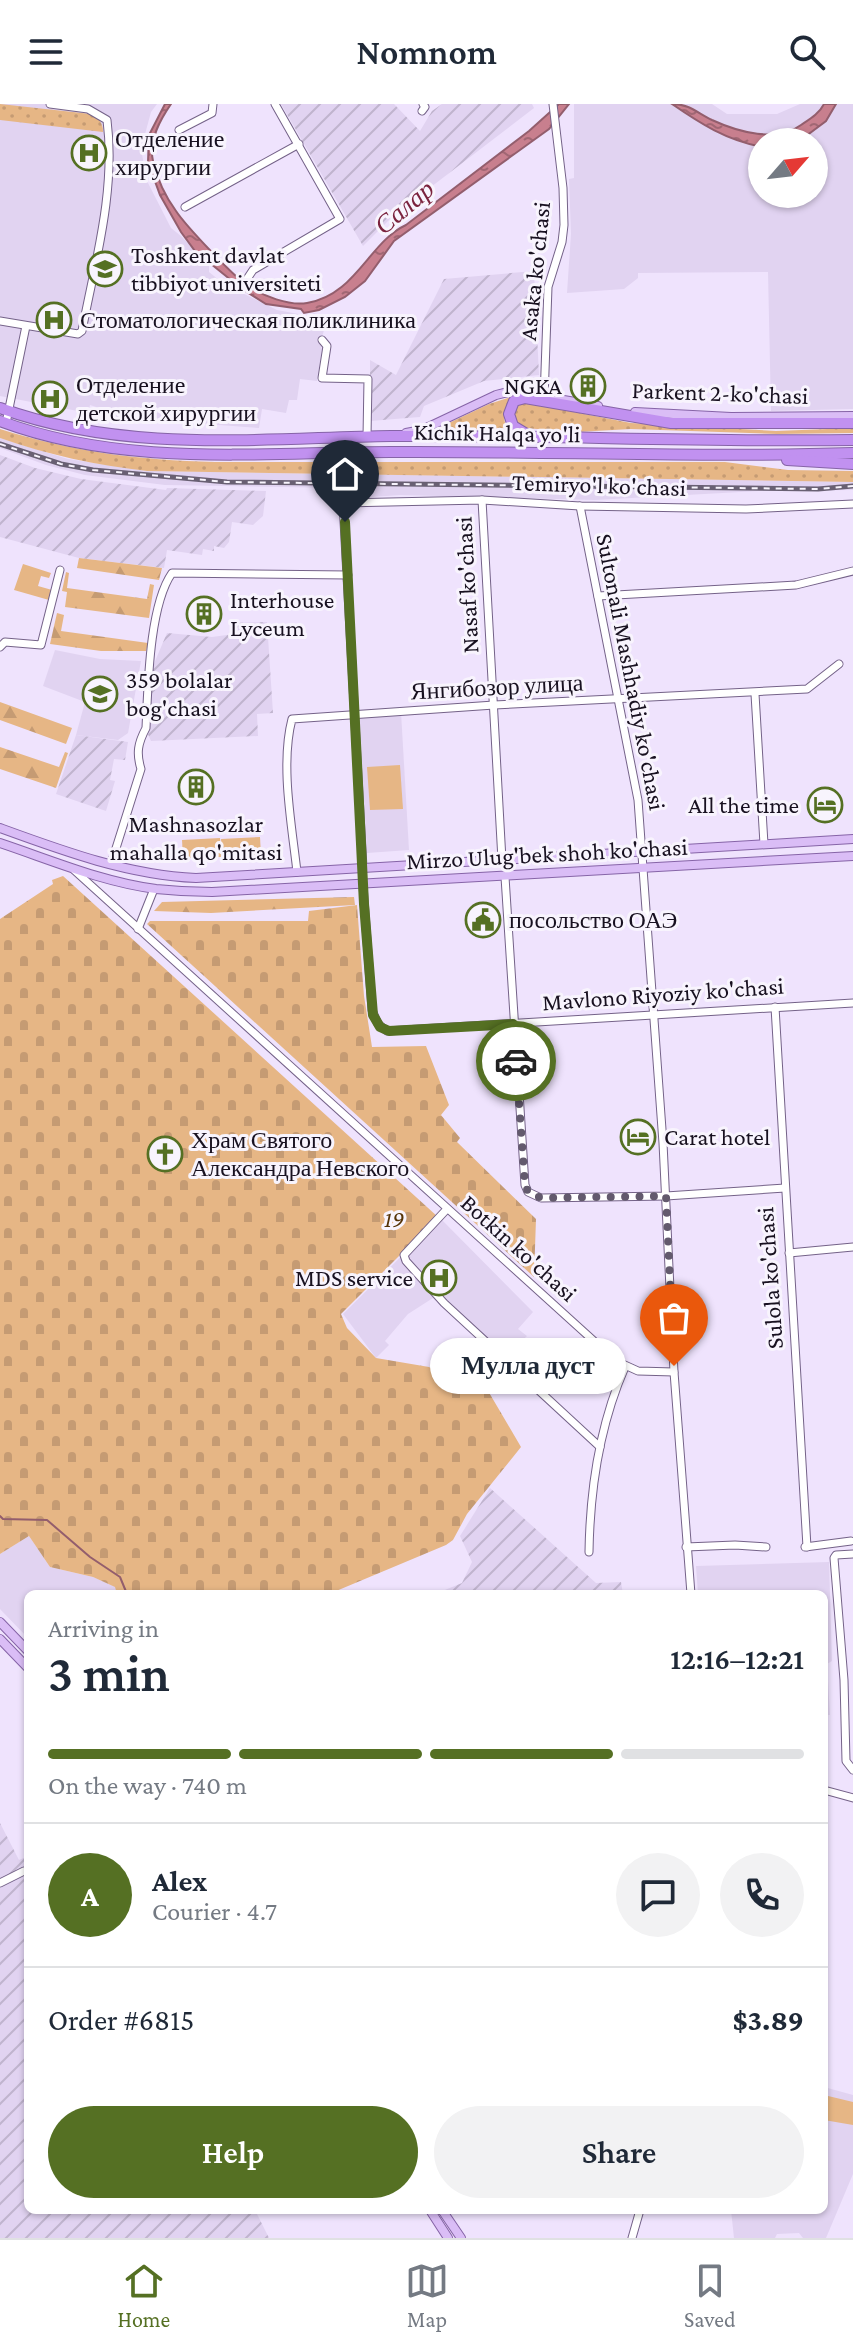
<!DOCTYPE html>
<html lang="en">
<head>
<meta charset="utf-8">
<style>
  :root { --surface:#fff; --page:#f2f2f3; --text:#1f2937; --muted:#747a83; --line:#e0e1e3; --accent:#557023 }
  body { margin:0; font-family:"Crimson Pro",serif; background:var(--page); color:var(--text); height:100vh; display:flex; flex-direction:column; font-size:30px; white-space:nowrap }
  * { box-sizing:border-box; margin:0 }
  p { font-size:26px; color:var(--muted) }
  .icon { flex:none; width:44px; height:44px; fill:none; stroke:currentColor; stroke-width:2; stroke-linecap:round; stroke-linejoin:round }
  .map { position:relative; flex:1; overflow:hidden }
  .sheet { position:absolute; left:24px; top:1486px; width:804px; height:624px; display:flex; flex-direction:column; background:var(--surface); border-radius:12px; box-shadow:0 2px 6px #0004 }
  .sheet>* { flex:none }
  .needle { width:52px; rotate:62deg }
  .buttons { position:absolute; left:748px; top:24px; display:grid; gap:16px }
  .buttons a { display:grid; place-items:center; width:80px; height:80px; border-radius:50%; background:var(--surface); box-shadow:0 2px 6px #0004; font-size:40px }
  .pin { position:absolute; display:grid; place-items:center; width:68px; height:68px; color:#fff; margin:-82px -34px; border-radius:50% 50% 50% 0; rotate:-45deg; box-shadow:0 0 8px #0007 }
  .pin .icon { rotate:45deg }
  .courier { position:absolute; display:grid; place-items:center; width:80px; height:80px; margin:-40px; border:6px solid #557023; border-radius:50%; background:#fff; color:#222; box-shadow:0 2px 10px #0007 }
  .bubble { position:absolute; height:56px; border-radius:28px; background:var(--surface); box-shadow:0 2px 6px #0004; font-size:26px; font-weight:600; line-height:56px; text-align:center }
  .head em { font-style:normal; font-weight:600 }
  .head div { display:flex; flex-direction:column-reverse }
  .head { display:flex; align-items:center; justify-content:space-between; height:136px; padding:0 24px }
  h1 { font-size:52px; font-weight:600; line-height:60px }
  .bar { display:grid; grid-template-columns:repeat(4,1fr); gap:12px 8px; align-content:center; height:96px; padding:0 24px }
  .bar i { height:10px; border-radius:6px; background:var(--line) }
  .bar .on { background:var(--accent) }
  .bar p { grid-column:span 4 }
  .line { display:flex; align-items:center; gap:20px; padding:0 24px; border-top:2px solid var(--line) }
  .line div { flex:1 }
  .round { display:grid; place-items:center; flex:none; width:84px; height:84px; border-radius:42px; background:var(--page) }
  .button { display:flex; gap:16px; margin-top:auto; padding:16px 24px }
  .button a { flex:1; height:92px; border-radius:48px; background:var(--accent); color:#fff; font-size:32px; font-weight:600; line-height:92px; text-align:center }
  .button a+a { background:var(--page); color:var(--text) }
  header { display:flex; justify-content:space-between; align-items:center; height:104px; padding:0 24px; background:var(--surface); font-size:36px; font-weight:600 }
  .menu { display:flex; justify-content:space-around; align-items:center; height:112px; border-top:2px solid var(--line); background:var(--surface); font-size:22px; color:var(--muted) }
  .menu a { display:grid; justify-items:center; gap:4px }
  .menu .on { color:var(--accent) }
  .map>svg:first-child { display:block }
  .built { fill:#e1d3f1; fill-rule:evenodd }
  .industrial { fill:url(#industrial-furrows) }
  .grass { fill:url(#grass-dots) }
  .forest { fill:url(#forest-firs) }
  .cemetery { fill:url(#cemetery-stones) }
  .green { fill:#e6b685 }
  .water { fill:url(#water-ripples); stroke:#935e6d; stroke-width:2 }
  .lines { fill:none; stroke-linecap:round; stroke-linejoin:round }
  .stream { stroke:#935e6d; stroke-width:2 }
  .minor-casing { stroke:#746288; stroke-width:9 }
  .major-casing { stroke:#8664a7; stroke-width:10 }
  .highway-casing { stroke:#8664a7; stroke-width:12 }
  .minor { stroke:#fff; stroke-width:7 }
  .major { stroke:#dabdf6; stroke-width:8 }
  .highway { stroke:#c191f0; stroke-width:10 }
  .rail-casing { stroke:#696073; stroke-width:5 }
  .rail { stroke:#f8f4fd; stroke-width:2; stroke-dasharray:6; stroke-linecap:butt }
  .done { stroke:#635a6d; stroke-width:8; stroke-dasharray:0 14.4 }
  .route { stroke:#557023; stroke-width:10 }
  .labels { text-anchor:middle; stroke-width:6; stroke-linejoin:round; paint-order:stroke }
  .poi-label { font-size:24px; fill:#181120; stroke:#f8f4fd; text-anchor:start }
  .street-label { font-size:24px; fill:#181120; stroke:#f8f4fd }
  .park-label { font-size:24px; font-style:italic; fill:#553306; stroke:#f8f4fd }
  .water-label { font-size:26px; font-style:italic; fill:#7b233e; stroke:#f8f4fd }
</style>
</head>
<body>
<header><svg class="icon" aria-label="menu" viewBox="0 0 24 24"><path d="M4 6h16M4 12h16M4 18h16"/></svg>Nomnom<svg class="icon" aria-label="search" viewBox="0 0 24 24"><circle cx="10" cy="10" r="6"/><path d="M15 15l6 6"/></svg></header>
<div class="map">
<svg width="853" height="2134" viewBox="0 0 853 2134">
  <defs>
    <pattern id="industrial-furrows" width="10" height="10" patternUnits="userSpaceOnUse" patternTransform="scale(2)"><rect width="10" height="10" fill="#e1d3f1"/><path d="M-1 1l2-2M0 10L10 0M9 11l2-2" fill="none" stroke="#c0b4ce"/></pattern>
    <pattern id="grass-dots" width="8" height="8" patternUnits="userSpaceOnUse" patternTransform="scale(2)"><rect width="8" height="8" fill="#e6b685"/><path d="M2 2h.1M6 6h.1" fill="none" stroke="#c59b73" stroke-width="1.8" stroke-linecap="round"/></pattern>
    <pattern id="forest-firs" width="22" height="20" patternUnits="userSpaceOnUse" patternTransform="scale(2)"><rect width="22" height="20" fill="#e6b685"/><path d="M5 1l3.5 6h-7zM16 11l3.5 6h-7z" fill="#c59b73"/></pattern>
    <pattern id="cemetery-stones" width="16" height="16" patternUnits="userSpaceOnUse" patternTransform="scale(2)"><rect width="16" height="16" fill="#e6b685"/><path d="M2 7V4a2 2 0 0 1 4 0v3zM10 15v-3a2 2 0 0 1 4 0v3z" fill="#c59b73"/></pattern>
    <pattern id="water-ripples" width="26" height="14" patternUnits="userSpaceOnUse" patternTransform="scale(2)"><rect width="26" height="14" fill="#c87f8e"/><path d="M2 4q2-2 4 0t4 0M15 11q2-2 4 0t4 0" fill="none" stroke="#a16774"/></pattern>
  </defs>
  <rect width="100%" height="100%" fill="#efe3fd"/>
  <g class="built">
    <polygon points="0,0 157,0 151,8 141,45 147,77 171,124 181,132 209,161 209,168 224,180 277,206 309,212 314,209 327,213 323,230 318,236 322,245 317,277 300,275 297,296 289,296 286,309 262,305 259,324 98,312 99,304 90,301 88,309 0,292"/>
    <path d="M574,0H712L727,10H777L800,0H853V305L771,307L768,168L638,169V174L624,185L567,189L571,130L569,75L574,74ZM762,38H814V90H762Z"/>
    <polygon points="0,334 68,355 147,367 853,378 853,386 759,387 595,396 400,391 344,395 343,384 165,381 85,371 46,361 0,344"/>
    <polygon points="55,546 100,555 141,557 128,629 118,636 76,631 85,598 43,582"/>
    <polygon points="401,608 409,746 367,749 359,610"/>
    <polygon points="440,1114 533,1208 518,1225 527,1232 506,1252 433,1194 408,1210 385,1237 389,1241 376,1254 343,1210"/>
    <polygon points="29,1432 50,1463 93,1473 116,1483 117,1490 28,1490 28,1534 0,1505 0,1450"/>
    <polygon points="829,1458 832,1557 827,1560 830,1611 824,1611 824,1490 698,1490 696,1462"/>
    <polygon points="824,1983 853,1991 853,2070 826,2134 803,2134 799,2129 777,2130 775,2134 734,2134 731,2106 824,2106"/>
  </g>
  <g class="industrial">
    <polygon points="281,0 394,0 420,27 432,7 442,0 532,0 534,4 393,112 363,142"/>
    <polygon points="534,167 539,271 484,277 424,302 420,313 370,317 370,256 396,271 444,175"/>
    <polygon points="0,351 35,364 81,375 166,386 167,384 266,387 263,412 253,421 232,418 229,438 224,444 214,442 214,447 203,445 202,451 167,446 164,464 79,454 0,433"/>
    <polygon points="267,518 273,609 257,610 258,632 151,637 147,628 153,562 167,529 212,533 234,530 233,519"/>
    <polygon points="76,631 128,638 125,656 114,655 110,676 115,677 106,707 56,690"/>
    <polygon points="490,1384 596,1479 621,1478 623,1490 435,1490 462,1479 472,1458 460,1432"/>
    <polygon points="0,1719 19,1756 28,1752 28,2106 255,2106 269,2134 0,2134"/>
  </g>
  <g class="grass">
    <path d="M0,0L91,10C99,14 103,19 103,28L0,16Z"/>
    <path d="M517,291C504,300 501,310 507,324L432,327L489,300Z"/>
    <polygon points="522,298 631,319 776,327 853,324 853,329 777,330 631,325 577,328 524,324 516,321 512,308"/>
    <path d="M0,325C74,348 138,356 215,358H725L788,366L853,367V378L147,367C96,361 48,351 0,334Z"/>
  </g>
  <g class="forest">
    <polygon points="79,454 162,464 159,476 77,464"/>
    <polygon points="66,468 69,469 67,484 147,495 150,480 154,481 149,514 65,503 67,488 62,487"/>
    <polygon points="57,509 64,511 61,527 148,539 146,547 101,547 50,540"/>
    <polygon points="0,598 72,624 66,640 0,616"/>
    <polygon points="0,643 59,663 65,648 68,649 56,684 0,665"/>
    <polygon points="354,793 355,801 211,809 154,807 162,798"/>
  </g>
  <g class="cemetery">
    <polygon points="63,772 438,1113 341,1210 347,1224 376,1254 429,1263 444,1272 484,1280 521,1343 467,1410 453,1436 446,1441 329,1490 117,1490 115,1483 93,1473 50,1463 29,1432 0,1450 0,815 53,780 52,776"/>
    <polygon points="357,801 364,892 372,943 426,942 449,1001 441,1011 460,1034 457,1038 536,1115 534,1173 147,820 150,817 308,817 309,807"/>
  </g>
  <g class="green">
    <polygon points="23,460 51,469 49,474 41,472 38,482 52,486 49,496 14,486"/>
    <polygon points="400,661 403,705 370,706 367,663"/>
    <polygon points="260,733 261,751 222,753 221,735"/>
    <polygon points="220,734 221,753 183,754 182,736"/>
    <polygon points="824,1991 853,1998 853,2021 824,2016"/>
  </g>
  <g class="water">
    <path d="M165,0H171C160,16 148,37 153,57C157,74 165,92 176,107C186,122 234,173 248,182C263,192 289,202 307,199C356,191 369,138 406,121L529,27L559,0H569L549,25L394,137L365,177L345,193L319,206L304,209L301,205L266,200L242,185L195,147L181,128L160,91L148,58L149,31Z"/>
    <path d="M672,0C689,0 696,8 712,16C738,28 777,39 801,21C810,15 819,10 824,0H836L826,17L798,38H762V43C726,36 701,20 672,0Z"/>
  </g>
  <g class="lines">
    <polyline class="stream" points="0,1412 3,1415 47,1416 90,1453 120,1473 127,1490"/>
    <g class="minor-casing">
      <g id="minor">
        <polyline points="422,7 425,3 423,0"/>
        <polyline points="179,26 212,9 213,0"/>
        <polyline points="185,103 299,40"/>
        <polyline points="247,175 253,166 340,115 275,0"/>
        <path d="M0,217L78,230L82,227C95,158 116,87 107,16L88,5L50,0"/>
        <polyline points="322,236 327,242 322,274 368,275 367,333"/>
        <polyline points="544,295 548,183 562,138 564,121 563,84 553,0"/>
        <polyline points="6,319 26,222"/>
        <polyline points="482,396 502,756"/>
        <polyline points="580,402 638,696 663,1039 674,1268 691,1490"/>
        <polyline points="598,492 796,481 853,467"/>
        <polyline points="0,543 5,538 41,541 60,466"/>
        <polyline points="755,590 764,740"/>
        <path d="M111,760L141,665C136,649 138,639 146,624C148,583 149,502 172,469L348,471"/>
        <polyline points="363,764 343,399 482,396 580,402 746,405 853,400"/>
        <polyline points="74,766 616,1257 638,1267 674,1268"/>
        <path d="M297,768C292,722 280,661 292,615L494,601L807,585L839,560"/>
        <polyline points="505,773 525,1081 528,1088 541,1094 666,1092 785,1084"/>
        <polyline points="363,781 372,906 378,920 387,927 853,899"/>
        <polyline points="138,825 154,785"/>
        <polyline points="775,903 807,1443"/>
        <polyline points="446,1106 404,1151 406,1157 444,1199 600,1343"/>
        <polyline points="789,1149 853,1143"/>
        <polyline points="686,1443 735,1441 766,1443"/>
        <polyline points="805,1443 851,1437"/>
        <path d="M589,1448C590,1386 600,1320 625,1263"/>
        <polyline points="853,1450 836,1451 834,1454 844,1576 846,1657 853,1666"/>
        <polyline points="824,1686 853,1694"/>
        <polyline points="0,1779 24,1767"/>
        <polyline points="632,2134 640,2106"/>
      </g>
    </g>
    <g class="major-casing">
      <g id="major">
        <polyline points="635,308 731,313 853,312"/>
        <polyline points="406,329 422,326 496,291 512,287 598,302"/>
        <path d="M0,724C63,747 128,771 196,774L853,735"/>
        <path d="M0,739C51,756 102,778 156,785C175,787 194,788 212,788L853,752"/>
        <polyline points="0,1518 28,1547"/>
        <polyline points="0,1535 28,1564"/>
        <polyline points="430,2106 448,2134"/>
        <polyline points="442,2106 461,2134"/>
      </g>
    </g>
    <g class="highway-casing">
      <g id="highway">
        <path d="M0,304C126,350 260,334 391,332C545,331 699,338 853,336"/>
        <path d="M0,317C124,364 261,348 391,348C545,347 699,354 853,349"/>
        <polyline points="528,331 513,322 509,310 514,297 525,294 671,319 853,319"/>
        <polyline points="787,356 853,360"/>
      </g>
    </g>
    <use href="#minor" class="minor"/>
    <use href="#major" class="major"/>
    <use href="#highway" class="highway"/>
    <g class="rail-casing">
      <polyline id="rail" points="0,340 61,360 93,366 227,378 818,385 853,382"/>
    </g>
    <use href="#rail" class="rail"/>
  </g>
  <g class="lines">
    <polyline class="done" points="516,957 525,1081 528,1088 541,1094 666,1092 674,1262"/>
    <polyline class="route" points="345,418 364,800 373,911 380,923 389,927 513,920 516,957"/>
  </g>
  <defs>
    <g id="hospital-ring" transform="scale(1.8)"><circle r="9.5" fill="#f8f4fd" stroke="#557023" stroke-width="1.5"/><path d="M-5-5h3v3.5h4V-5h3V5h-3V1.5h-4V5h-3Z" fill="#557023"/></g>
    <g id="university-ring" transform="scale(1.8)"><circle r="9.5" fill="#f8f4fd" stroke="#557023" stroke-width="1.5"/><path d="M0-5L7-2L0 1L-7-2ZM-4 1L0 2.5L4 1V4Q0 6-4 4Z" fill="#557023"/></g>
    <g id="building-ring" transform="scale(1.8)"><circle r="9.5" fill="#f8f4fd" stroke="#557023" stroke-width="1.5"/><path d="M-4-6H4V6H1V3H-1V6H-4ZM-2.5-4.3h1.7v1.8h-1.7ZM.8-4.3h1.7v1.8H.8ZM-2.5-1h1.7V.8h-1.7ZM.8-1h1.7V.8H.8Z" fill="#557023"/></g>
    <g id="school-ring" transform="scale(1.8)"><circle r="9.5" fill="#f8f4fd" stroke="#557023" stroke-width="1.5"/><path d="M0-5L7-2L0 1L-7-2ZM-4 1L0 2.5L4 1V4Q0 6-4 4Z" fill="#557023"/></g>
    <g id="hotel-ring" transform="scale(1.8)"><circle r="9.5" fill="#f8f4fd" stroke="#557023" stroke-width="1.5"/><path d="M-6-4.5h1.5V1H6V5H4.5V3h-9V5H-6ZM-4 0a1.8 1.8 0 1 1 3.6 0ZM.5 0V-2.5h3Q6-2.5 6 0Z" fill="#557023"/></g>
    <g id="civic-ring" transform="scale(1.8)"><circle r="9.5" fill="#f8f4fd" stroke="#557023" stroke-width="1.5"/><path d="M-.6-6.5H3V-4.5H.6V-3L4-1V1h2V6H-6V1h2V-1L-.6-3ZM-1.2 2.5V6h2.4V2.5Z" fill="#557023"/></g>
    <g id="church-ring" transform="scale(1.8)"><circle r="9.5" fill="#f8f4fd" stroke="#557023" stroke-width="1.5"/><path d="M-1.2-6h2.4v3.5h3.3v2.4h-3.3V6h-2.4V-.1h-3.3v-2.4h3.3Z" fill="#557023"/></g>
  </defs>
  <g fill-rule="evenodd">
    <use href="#hospital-ring" x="89" y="49"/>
    <use href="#university-ring" x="105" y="165"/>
    <use href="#hospital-ring" x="54" y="216"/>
    <use href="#building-ring" x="588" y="282"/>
    <use href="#hospital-ring" x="50" y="295"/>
    <use href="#building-ring" x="204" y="510"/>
    <use href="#school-ring" x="100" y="590"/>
    <use href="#building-ring" x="196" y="683"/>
    <use href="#hotel-ring" x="825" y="701"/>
    <use href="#civic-ring" x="483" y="816"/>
    <use href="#hotel-ring" x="638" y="1033"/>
    <use href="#church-ring" x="165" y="1050"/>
    <use href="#hospital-ring" x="439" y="1174"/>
  </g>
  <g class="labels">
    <g class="poi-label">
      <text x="115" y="43">Отделение<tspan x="115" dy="28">хирургии</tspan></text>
      <text x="131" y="159">Toshkent davlat<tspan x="131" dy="28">tibbiyot universiteti</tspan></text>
      <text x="80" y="224">Стоматологическая поликлиника</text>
      <text x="76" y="289">Отделение<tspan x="76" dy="28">детской хирургии</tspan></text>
      <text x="562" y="290" text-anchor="end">NGKA</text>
      <text x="230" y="504">Interhouse<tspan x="230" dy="28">Lyceum</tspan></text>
      <text x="126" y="584">359 bolalar<tspan x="126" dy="28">bog'chasi</tspan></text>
      <text x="799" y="709" text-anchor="end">All the time</text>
      <text x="196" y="728" text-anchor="middle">Mashnasozlar<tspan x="196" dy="28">mahalla qo'mitasi</tspan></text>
      <text x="509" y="824">посольство ОАЭ</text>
      <text x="664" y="1041">Carat hotel</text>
      <text x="191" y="1044">Храм Святого<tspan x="191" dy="28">Александра Невского</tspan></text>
      <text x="413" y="1182" text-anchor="end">MDS service</text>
    </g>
    <g class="street-label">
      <text transform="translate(535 167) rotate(-84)" y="8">Asaka ko'chasi</text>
      <text transform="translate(720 289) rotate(2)" y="8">Parkent 2-ko'chasi</text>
      <text transform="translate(497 329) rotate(1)" y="8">Kichik Halqa yo'li</text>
      <text transform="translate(599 381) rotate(2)" y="8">Temiryo'l ko'chasi</text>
      <text transform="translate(467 481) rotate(-93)" y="8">Nasaf ko'chasi</text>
      <text transform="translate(631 568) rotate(79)" y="8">Sultonali Mashhadiy ko'chasi</text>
      <text transform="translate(497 583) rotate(-3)" y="8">Янгибозор улица</text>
      <text transform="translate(547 750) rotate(-3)" y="8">Mirzo Ulug'bek shoh ko'chasi</text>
      <text transform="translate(663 890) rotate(-4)" y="8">Mavlono Riyoziy ko'chasi</text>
      <text transform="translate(519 1144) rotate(42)" y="8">Botkin ko'chasi</text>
      <text transform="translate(770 1174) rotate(-94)" y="8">Sulola ko'chasi</text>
    </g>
    <g class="park-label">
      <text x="394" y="1123">19</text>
    </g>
    <g class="water-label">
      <text transform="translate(404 103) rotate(-40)" y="9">Салар</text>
    </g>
  </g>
</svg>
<div class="buttons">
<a><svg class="needle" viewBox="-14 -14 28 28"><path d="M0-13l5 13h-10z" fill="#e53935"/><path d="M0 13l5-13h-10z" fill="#747a83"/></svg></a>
</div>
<div class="pin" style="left:674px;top:1262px;background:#ea580c"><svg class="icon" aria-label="bag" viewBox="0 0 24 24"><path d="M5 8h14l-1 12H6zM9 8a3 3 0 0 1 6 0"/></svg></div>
<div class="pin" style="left:345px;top:418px;background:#1f2937"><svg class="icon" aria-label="home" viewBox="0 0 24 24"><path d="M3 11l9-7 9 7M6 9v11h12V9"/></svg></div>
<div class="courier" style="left:516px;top:957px"><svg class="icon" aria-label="car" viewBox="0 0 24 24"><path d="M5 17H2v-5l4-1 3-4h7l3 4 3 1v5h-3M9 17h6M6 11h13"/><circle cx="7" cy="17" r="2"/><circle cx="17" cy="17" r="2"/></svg></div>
<div class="bubble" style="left:430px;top:1234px;width:196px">Мулла дуст</div>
<section class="sheet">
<div class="head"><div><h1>3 min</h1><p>Arriving in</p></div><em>12:16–12:21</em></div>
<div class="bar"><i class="on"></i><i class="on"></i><i class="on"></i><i></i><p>On the way · 740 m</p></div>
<div class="line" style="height:144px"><b class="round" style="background:var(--accent);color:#fff">A</b><div><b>Alex</b><p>Courier · 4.7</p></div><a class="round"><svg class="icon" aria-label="chat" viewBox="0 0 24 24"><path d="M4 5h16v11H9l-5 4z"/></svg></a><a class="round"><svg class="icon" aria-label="phone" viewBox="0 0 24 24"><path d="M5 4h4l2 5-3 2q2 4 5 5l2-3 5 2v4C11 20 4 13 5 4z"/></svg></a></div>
<div class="line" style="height:104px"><div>Order #6815</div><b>$3.89</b></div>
<div class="button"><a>Help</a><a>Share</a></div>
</section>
</div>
<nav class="menu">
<a class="on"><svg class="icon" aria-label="home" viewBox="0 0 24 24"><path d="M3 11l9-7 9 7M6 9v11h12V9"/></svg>Home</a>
<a><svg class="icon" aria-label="map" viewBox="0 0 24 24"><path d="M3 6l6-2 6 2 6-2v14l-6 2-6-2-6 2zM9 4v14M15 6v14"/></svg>Map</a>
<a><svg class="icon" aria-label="saved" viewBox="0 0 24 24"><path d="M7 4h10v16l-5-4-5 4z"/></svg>Saved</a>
</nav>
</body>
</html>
